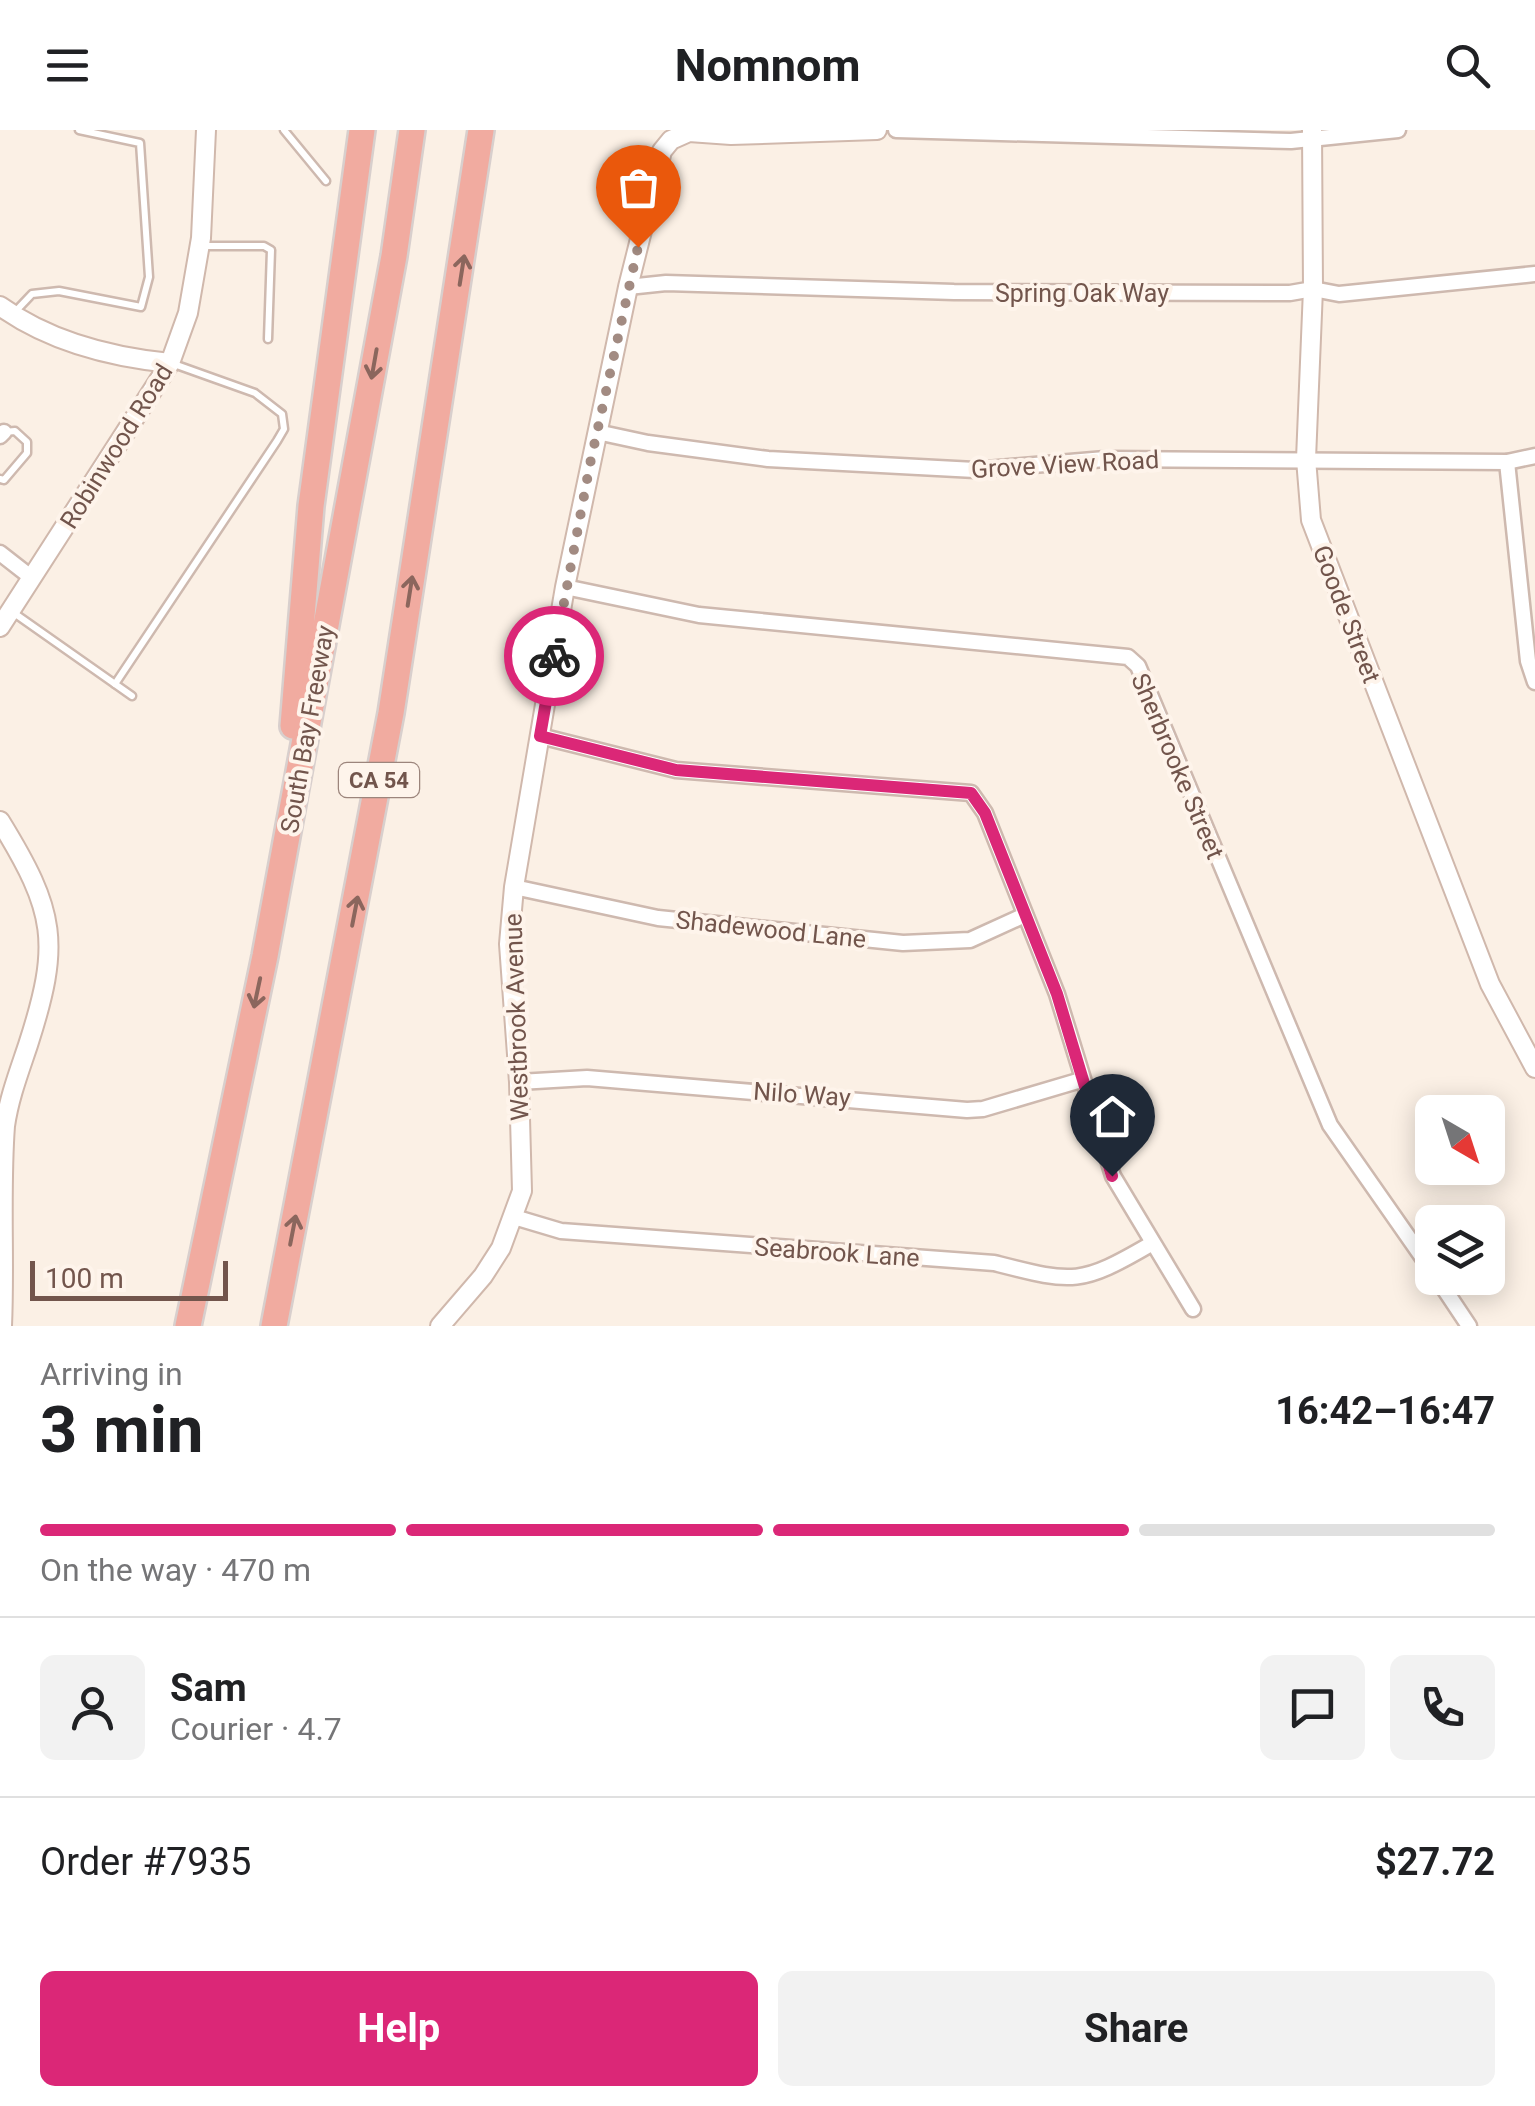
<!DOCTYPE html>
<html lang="en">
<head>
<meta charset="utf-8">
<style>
  :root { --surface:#fff; --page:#f2f2f2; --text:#202124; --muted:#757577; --line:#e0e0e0; --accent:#db2777 }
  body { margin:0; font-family:Roboto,sans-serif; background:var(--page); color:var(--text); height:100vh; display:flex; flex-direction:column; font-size:38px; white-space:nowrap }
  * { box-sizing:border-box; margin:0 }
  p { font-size:32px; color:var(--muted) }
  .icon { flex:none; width:55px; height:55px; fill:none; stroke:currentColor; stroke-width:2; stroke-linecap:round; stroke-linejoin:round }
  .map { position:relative; height:1196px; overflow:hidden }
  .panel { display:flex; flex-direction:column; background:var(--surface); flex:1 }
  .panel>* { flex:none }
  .needle { width:65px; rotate:141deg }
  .tools { position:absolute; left:1415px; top:965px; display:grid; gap:20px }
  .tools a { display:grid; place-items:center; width:90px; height:90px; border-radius:15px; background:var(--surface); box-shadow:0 5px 25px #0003; font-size:50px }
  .scale { position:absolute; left:30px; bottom:25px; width:198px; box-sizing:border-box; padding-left:10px; border:5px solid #72554c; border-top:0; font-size:28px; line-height:35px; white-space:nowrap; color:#72554c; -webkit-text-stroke:8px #fef4eb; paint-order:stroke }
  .pin { position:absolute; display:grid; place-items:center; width:85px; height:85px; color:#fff; margin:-102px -42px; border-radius:50% 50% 50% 0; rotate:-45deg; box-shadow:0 0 10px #0007 }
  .pin .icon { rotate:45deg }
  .courier { position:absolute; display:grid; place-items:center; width:100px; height:100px; margin:-50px; border:8px solid #db2777; border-radius:50%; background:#fff; color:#222; box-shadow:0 2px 12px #0007 }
  .head em { font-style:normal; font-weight:700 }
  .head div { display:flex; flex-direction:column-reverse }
  .head { display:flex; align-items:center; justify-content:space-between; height:170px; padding:0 40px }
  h1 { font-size:65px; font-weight:700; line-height:75px }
  .bar { display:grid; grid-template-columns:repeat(4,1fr); gap:15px 10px; align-content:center; height:120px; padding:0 40px }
  .bar i { height:12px; border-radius:8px; background:var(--line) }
  .bar .selected { background:var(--accent) }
  .bar p { grid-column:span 4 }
  .line { display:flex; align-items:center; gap:25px; padding:0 40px; border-top:2px solid var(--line) }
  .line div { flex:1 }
  .round { display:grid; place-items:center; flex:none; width:105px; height:105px; border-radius:15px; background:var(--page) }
  .button { display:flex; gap:20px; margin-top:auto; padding:20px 40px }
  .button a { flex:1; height:115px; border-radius:15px; background:var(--accent); color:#fff; font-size:40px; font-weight:700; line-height:115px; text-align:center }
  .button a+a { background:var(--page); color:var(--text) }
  header { display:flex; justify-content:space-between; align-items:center; height:130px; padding:0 40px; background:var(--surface); font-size:45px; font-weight:700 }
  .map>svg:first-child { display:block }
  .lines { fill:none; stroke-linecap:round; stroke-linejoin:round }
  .lane-casing { stroke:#ceb9af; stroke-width:11 }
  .street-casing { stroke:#ceb9af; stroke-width:19 }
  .secondary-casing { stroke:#d0b8ac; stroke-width:22 }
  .highway-casing { stroke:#d8cfcd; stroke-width:30 }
  .lane { stroke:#fff; stroke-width:6 }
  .street { stroke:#fff; stroke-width:14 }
  .secondary { stroke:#fff; stroke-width:18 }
  .highway { stroke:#f1aba0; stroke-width:25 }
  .oneway { stroke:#8b665d }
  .done { stroke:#a28b82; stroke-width:10; stroke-dasharray:0 18 }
  .route { stroke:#db2777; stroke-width:12 }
  .labels { text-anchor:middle; stroke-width:8; stroke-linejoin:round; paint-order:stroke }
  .shield { fill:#fef4eb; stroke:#9c857c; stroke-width:2.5 }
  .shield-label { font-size:22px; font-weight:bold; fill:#72554c }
  .street-label { font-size:25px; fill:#72554c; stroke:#fef4eb }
</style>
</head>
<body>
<header><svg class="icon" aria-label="menu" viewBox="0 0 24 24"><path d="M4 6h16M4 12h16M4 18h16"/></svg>Nomnom<svg class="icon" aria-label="search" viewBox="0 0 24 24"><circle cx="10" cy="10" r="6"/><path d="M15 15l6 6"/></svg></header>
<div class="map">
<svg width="1535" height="1196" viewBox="0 0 1535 1196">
  <rect width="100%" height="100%" fill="#fbf0e5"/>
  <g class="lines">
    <g class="lane-casing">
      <g id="lane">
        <polyline points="284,0 326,51"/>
        <polyline points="201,116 264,116 271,120 268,209"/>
        <polyline points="13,184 32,164 59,161 141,177 149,147 140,13 79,0"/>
        <polyline points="0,349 4,350 27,323 27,312 15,301 4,302"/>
        <polyline points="14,483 115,554 277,311 284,299 282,284 255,263 171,233"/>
        <polyline points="115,554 132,566"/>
      </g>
    </g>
    <g class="street-casing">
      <g id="street">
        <polyline points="896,0 1291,11 1398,0"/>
        <polyline points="628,157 666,153 954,162 1290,163 1313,159 1339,164 1535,144"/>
        <polyline points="597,302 648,313 768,329 975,340 1105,329 1507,332 1535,326"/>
        <polyline points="0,306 4,302"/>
        <polyline points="1507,332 1528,531 1535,552"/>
        <polyline points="0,423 32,448"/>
        <polyline points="565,457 699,485 1128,527 1138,536 1330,995 1432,1141"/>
        <polyline points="540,606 676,640 971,663 985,683 1057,864 1113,1046 1193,1179"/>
        <polyline points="514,757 658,788 903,813 970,810 1025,785"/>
        <polyline points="519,952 587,948 967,980 983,979 1081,950"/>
        <path d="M514,1087L561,1101L994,1133C1073,1153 1079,1156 1151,1114"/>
        <polyline points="1437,1148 1469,1196"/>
      </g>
    </g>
    <g class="secondary-casing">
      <g id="secondary">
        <polyline points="1312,0 1313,159 1306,329 1311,390 1490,854 1535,938"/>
        <path d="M0,176C50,212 110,227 170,233"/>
        <polyline points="0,497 170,233 188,183 201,108 206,0"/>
        <path d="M0,691C56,782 61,813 28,915C19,942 9,968 5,996C0,1062 5,1130 2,1196"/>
        <polyline points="440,1196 483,1146 501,1118 522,1061 519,952 509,814 514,757 565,457 628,157 662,21 671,10 689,2 731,5 877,0"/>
      </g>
    </g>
    <g class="highway-casing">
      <g id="highway">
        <polyline points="293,596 311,376 362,0"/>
        <polyline points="188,1196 265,826 394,126 412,0"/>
        <polyline points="274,1196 391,583 481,0"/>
      </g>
    </g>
    <use href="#lane" class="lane"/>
    <use href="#street" class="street"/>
    <use href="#secondary" class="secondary"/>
    <use href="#highway" class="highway"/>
  </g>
  <defs><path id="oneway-shaft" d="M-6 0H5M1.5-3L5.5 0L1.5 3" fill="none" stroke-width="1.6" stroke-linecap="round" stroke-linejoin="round" transform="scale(2.5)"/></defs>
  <g class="oneway">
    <use href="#oneway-shaft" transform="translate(462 140) rotate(-81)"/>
    <use href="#oneway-shaft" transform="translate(374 234) rotate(100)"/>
    <use href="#oneway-shaft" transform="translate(410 461) rotate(-81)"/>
    <use href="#oneway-shaft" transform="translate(355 781) rotate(-79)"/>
    <use href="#oneway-shaft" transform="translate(257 863) rotate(102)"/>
    <use href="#oneway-shaft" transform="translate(293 1100) rotate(-79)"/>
  </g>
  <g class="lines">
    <polyline class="done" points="554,526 590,334 638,117"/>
    <polyline class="route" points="554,526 540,606 676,640 971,663 985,683 1057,864 1112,1046"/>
  </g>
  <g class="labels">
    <rect class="shield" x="339" y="633" width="80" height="34" rx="8"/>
    <g class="shield-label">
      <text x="379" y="658">CA 54</text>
    </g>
    <g class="street-label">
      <text x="1082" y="172">Spring Oak Way</text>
      <text transform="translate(116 316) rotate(-58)" y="9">Robinwood Road</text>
      <text transform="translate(1065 334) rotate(-3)" y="9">Grove View Road</text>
      <text transform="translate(1347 484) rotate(69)" y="9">Goode Street</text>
      <text transform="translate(307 599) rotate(-80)" y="9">South Bay Freeway</text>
      <text transform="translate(1178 636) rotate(67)" y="9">Sherbrooke Street</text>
      <text transform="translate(771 799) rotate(6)" y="9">Shadewood Lane</text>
      <text transform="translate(516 887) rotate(-92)" y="9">Westbrook Avenue</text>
      <text transform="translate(802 964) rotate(4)" y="9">Nilo Way</text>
      <text transform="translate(837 1122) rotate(4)" y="9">Seabrook Lane</text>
    </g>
  </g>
</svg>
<div class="tools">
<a><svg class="needle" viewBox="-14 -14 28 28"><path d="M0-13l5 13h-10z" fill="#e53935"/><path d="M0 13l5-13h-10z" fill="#757577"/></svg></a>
<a><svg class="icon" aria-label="layers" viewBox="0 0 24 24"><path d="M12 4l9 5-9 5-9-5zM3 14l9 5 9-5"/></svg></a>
</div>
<div class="scale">100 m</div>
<div class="pin" style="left:638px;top:117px;background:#ea580c"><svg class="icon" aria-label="bag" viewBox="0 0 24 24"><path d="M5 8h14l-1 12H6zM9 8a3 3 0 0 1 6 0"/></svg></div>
<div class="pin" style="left:1112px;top:1046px;background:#1f2937"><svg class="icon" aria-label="home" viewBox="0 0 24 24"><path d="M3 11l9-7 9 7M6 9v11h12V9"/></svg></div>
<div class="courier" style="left:554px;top:526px"><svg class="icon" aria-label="bike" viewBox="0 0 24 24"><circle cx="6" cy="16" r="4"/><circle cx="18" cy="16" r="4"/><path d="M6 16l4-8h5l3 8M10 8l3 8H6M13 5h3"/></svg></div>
</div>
<section class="panel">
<div class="head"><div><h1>3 min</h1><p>Arriving in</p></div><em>16:42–16:47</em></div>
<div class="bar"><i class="selected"></i><i class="selected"></i><i class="selected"></i><i></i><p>On the way · 470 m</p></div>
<div class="line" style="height:180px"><a class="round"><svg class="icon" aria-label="person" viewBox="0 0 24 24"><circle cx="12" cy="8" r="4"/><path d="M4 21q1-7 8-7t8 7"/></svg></a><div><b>Sam</b><p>Courier · 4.7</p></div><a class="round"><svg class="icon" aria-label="chat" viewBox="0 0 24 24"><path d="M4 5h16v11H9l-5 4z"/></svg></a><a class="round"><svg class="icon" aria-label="phone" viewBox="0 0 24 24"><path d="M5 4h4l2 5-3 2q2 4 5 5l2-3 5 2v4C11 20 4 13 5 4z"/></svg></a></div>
<div class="line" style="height:130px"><div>Order #7935</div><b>$27.72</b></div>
<div class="button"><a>Help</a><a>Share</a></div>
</section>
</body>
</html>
